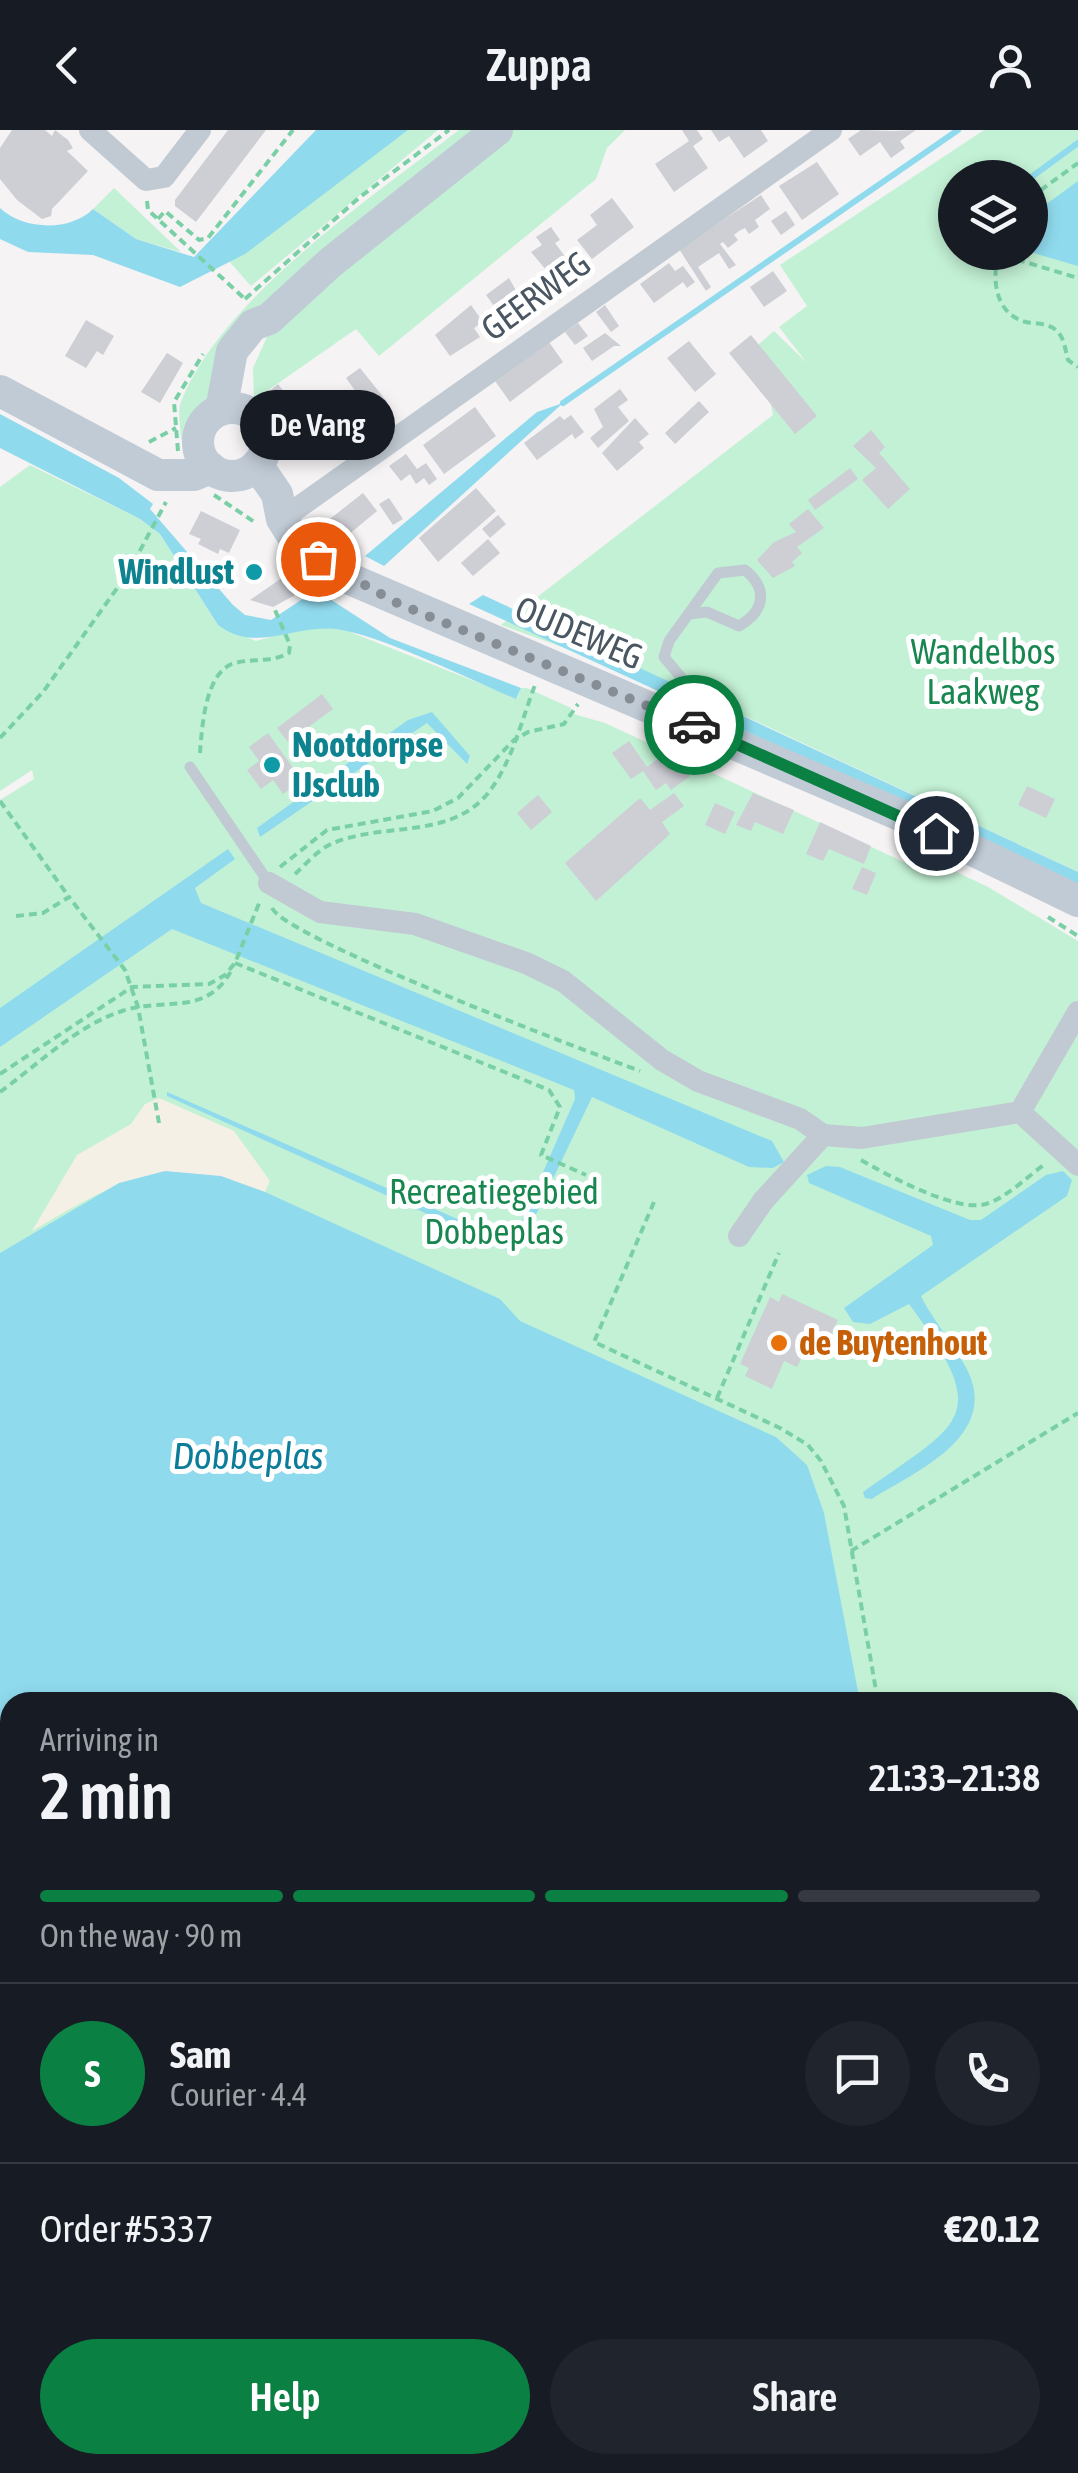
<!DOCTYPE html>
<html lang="en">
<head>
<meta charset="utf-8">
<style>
  :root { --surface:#171b24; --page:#20242c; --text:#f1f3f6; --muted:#9ea1a6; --line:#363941; --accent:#0b8043 }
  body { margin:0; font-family:"Asap Condensed",sans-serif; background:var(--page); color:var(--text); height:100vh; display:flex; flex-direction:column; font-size:38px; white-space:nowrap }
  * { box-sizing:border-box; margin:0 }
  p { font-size:32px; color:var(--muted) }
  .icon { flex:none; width:55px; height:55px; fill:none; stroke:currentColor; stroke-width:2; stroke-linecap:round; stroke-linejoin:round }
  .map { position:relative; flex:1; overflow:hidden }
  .sheet { position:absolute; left:0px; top:1562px; width:1080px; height:782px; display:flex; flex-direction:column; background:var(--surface); border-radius:30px 30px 0 0; box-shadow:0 5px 15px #0003 }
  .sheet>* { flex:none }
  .buttons { position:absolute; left:938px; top:30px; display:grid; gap:20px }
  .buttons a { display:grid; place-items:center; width:110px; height:110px; border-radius:50%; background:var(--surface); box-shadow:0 5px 15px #0003; font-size:50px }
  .pin { position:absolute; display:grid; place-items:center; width:85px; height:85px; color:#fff; margin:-42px; border:5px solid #fff; border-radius:50%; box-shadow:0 2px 10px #0007 }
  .courier { position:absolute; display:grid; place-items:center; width:100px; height:100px; margin:-50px; border:8px solid #0b8043; border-radius:50%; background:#fff; color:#222; box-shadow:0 2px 12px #0007 }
  .bubble { position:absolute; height:70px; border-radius:35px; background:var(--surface); box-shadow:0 5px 15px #0003; font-size:32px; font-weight:600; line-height:70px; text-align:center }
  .head em { font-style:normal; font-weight:600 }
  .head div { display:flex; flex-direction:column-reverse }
  .head { display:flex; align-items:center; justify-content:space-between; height:170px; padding:0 40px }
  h1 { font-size:65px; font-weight:600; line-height:75px }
  .bar { display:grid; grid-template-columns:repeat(4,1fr); gap:15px 10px; align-content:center; height:120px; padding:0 40px }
  .bar i { height:12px; border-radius:8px; background:var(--line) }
  .bar .on { background:var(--accent) }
  .bar p { grid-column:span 4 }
  .line { display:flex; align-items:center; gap:25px; padding:0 40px; border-top:2px solid var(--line) }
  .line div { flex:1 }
  .round { display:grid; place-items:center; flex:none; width:105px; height:105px; border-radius:52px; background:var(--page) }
  .primary-button { display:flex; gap:20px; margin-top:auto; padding:20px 40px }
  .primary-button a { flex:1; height:115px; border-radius:60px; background:var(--accent); color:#fff; font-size:40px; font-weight:600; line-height:115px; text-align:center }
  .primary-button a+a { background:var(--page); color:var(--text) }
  header { display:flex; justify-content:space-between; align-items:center; height:130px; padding:0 40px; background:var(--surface); font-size:45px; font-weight:600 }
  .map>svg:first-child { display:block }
  .green { fill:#c3f1d5; fill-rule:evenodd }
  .sand { fill:#f5f0e5 }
  .water { fill:#90daee }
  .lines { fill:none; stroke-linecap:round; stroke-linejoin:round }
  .stream { stroke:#90daee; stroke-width:6 }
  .building { fill:#cdcfd5 }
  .path { stroke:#7ad0a6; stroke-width:4; stroke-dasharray:8 5; stroke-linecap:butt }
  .service { stroke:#c1cad2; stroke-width:11 }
  .minor { stroke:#c1cad2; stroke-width:22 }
  .secondary { stroke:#c1cbd6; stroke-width:32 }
  .done { stroke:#868d94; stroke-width:10; stroke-dasharray:0 18 }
  .route { stroke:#0b8043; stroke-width:12 }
  .culture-dot { fill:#0f9aa8; stroke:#fff; stroke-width:4 }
  .food-dot { fill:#e8710a; stroke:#fff; stroke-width:4 }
  .labels { text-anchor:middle; stroke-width:10; stroke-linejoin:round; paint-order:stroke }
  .street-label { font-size:35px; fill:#4a5661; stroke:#fff }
  .culture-label { font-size:35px; font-weight:bold; fill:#0d838f; stroke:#fff; text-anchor:end }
  .park-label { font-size:35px; fill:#17864f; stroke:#fff }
  .food-label { font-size:35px; font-weight:bold; fill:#c56008; stroke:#fff; text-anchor:start }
  .water-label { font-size:38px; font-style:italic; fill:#0c7c9b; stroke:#fff }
</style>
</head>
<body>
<header><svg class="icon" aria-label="back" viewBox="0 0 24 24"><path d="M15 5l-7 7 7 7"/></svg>Zuppa<svg class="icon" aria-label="person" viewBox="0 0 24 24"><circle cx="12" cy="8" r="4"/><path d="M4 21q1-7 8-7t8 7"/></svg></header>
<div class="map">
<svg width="1078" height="2343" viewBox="0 0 1078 2343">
  <rect width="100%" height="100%" fill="#f5f3f3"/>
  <g class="green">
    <polygon points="408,0 438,0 251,156 229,131"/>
    <path d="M459,0H483L238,200L212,272L181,310C181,299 177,282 181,272C221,169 373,66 459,0Z"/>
    <polygon points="509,0 625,0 607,18 596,49 379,226 356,199 254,270 253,238 267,207"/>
    <path d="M984,0H1078V742L717,573L501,495L773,285L759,214L774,201L807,233L779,197L807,176L780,135ZM955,48H1030V122H955Z"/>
    <polygon points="114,58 181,122 136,109 93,79"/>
    <path d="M30,335L140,389L160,404L218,495L256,511L311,496L345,500L517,568L521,558H527L571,578L570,583L605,593L908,734L919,724L988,757L1078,811V2343H0V670L34,649L32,640L0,661V357ZM10,1572H1070V2335H10Z"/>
  </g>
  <path class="sand" d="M159,968L234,1001L270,1051L265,1062C161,1023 123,1048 32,1101L77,1025L131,994L145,974Z"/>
  <g class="water">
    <path d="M316,0H408L245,124L180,157L93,125L28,122L0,109V78C23,100 70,102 93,79L136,109L194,127Z"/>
    <polygon points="1078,51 1078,136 1030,122 1030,86"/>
    <polygon points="563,273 384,436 365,426 537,282"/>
    <path d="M0,284L119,348L153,374L150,379L233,475L245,485L271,490L316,460L390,508L521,558L516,569C471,550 381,505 336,499C293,494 256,524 218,495L160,404L140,389L0,318Z"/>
    <polygon points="483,465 1078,742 1078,754 469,474"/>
    <polygon points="432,582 470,626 467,634 427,593 260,707 257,698 408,590"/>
    <polygon points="228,719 235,729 195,758 201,773 772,1011 784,1032 773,1038 749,1037 592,967 521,1116 509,1121 167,966 167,962 512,1113 575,969 574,960 172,799 0,917 0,878"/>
    <path d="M826,1036L840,1037L970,1090H981L1046,1045L1063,1041L1072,1050L1067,1066L921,1166C933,1191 961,1223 970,1246C995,1309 913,1343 872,1369L865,1368L863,1362C962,1291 994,1289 909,1174L870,1194L853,1192L844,1178L933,1115L931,1106L809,1053L807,1045Z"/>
    <polygon points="165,1041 221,1046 265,1062 500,1169 520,1191 776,1307 807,1335 824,1383 860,1572 10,1572 10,2201 0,2202 0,1123 119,1053"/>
    <path d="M636,2335H801C822,2343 885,2335 914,2335L902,2343H663Z"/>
  </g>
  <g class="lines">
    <g class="stream">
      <polyline points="1030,48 1078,13"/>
      <polyline points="949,107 955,102"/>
      <polyline points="563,273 958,0"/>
    </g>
  </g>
  <g class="building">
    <polygon points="12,0 45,0 52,6 55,0 68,10 73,18 67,21 88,41 52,79 51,86 42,89 17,70 0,49 0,18"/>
    <polygon points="228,0 266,0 196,92 175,76 175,70"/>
    <polygon points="682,0 697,0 703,9 693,16 708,38 674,62 655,34 689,11"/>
    <polygon points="711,0 761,0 768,11 744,28 729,6 719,12"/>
    <polygon points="861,0 893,1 916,0 900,11 905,18 891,28 880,12 860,26 848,9"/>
    <polygon points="817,32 839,64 802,90 779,56"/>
    <polygon points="761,65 770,79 755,90 759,97 749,104 745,98 739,101 734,105 738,110 728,118 723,112 720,114 736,135 729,139 719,123 698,137 711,157 706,161 679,119"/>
    <polygon points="612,68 634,97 592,129 577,110 597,95 590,85"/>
    <polygon points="786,81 795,95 781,105 771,91"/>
    <polygon points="551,97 560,110 555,113 575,140 557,153 531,122 542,115 536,107"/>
    <polygon points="669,133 675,141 683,136 695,152 687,158 683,152 654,173 640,154"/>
    <polygon points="773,141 787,161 764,177 750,157"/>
    <polygon points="509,148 524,175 504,190 486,165"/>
    <polygon points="471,175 483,192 474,198 480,207 450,226 435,205"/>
    <polygon points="605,175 619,196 611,202 596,182"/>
    <polygon points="86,190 114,206 103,225 97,221 86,238 65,226"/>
    <polygon points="578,193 588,206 575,215 565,202"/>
    <polygon points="605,203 621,216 614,216 592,231 583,218"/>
    <polygon points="751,205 817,286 795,304 729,223"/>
    <polygon points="689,211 716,244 695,262 667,228"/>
    <polygon points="549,212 563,232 510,272 495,251"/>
    <polygon points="167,223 183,233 160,273 141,262"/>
    <polygon points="360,238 388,273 357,295 344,277 359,266 346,248"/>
    <polygon points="278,254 294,274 281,285 265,265"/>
    <polygon points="620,259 628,270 618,277 629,291 598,318 590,308 603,297 594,279"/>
    <polygon points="314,269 339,300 321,315 296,283"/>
    <polygon points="699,271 709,282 675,314 665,303"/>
    <polygon points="475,277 496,306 444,344 423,315"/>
    <polygon points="571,285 584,302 575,309 572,304 537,330 524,313 560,286 564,290"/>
    <polygon points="635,288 649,304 639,312 644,318 617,341 602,323"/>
    <polygon points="871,300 885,317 879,323 910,359 888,379 862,350 876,338 853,316"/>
    <polygon points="406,324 417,339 426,333 437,349 429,355 424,348 416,354 410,344 401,351 389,336"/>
    <polygon points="850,338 858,349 815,380 808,370"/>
    <polygon points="476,358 496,381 438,432 419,408"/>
    <polygon points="363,363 377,381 336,415 321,396"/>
    <polygon points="389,368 403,389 393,395 379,374"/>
    <polygon points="808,379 824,398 797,417 802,423 792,432 795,436 773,448 757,430 774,412 796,402 789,394"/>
    <polygon points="201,381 240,400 229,423 220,419 218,424 198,414 201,409 189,404"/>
    <polygon points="498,385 506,394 490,408 482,399"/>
    <polygon points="488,409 500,423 473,446 461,433"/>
    <circle cx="254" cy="442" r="11"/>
    <polygon points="289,443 302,456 297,464 273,477 250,470"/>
    <polygon points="322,564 333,579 288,612 277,598"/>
    <polygon points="268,603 302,650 283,664 273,650 261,659 247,640 259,631 249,617"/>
    <polygon points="629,611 647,637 664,624 674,637 680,633 690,646 671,660 666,653 656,660 643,641 631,649 612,623"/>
    <polygon points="1027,656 1055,669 1046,688 1018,675"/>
    <polygon points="674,663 684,676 662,692 670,704 596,771 565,733 640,668 650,680"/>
    <polygon points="753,663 794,680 783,704 755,692 751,701 736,695"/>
    <polygon points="538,665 552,682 531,700 517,683"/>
    <polygon points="715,673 735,682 725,704 705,695"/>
    <polygon points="820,692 871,716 864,734 829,719 823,731 806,724"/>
    <polygon points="862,737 876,743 867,765 852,759"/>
    <polygon points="782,1164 838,1190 825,1216 810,1210 797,1237 784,1231 772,1259 745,1246 749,1238 740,1234 770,1167 779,1172"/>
  </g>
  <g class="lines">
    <g class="path">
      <polyline points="1030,68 1078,33"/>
      <polyline points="147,71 148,80 245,169"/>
      <polyline points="158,89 165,81 199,110 208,108 293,0"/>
      <polyline points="992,122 1078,148"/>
      <path d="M998,125C992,150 995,184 1026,192C1036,194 1048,193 1056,200C1065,208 1065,220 1068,230L1078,237"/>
      <polyline points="245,169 360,67 449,0"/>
      <polyline points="149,312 176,298"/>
      <polyline points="178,321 174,272 203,224"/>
      <polyline points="214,365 256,393"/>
      <polyline points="0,608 43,562 128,443 166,372"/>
      <path d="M200,623C202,597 205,541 235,533C254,528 270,533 289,523L290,515L275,480"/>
      <polyline points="0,671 69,767"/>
      <polyline points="280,737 327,700 433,681 458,668 514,610 528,602 564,594 578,574"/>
      <path d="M295,744C306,734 318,720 331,714C383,691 450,711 489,662C512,632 522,589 535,555"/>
      <path d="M272,778C287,809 589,922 640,941"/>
      <polyline points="16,786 43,783 69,767 125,840 138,877 159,993"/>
      <polyline points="1048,787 1078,806"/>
      <polyline points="235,833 549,960 560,977 541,1025 586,1045"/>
      <polyline points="0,944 132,857 209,854 225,845 235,833 260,771"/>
      <path d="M0,962C37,935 78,895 122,881C163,867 206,887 231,841"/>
      <path d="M861,1030C887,1045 957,1083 986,1074C1006,1068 1028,1046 1045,1034"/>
      <polyline points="654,1072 594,1212 780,1298 808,1315 821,1331 844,1376 878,1572"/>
      <polyline points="717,1268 779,1123"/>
      <polyline points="851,1421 1078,1283"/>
      <polyline points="1070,1731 1078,1726"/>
      <polyline points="1070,2067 1078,2071"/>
      <polyline points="0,2275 10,2283"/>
      <polyline points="915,2335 920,2343"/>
    </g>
    <g class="service">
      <path d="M675,583L685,552L664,527L669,511L718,443L745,440C769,459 764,482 739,496L707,482L689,484"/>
      <polyline points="190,637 269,753"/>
    </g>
    <g class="minor">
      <polyline points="90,0 146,50 164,47 200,0"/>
      <polyline points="282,389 831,0"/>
      <polyline points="269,753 320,782 415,794 526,833 563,851 662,930 698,951 800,989 823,1005 862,1008 1020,982 1078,882"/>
      <polyline points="1020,982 1078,1035"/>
      <polyline points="739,1106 763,1071 823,1005"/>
    </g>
    <g class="secondary">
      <polyline points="0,261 158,345 194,345 211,338"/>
      <circle cx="232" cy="312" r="34"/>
      <polyline points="221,280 232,221 253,195 269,189 330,133 497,0"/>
      <polyline points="257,335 277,364 282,389 294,408 350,449 900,685 1078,771"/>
    </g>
  </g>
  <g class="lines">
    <polyline class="done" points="318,429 399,474 694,595"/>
    <polyline class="route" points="694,595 936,703"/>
  </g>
  <g class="culture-dot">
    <circle cx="254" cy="442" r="10"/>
    <circle cx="272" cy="635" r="10"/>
  </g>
  <circle class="food-dot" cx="779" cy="1213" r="10"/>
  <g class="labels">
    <g class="street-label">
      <text transform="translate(536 166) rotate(-36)" y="12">GEERWEG</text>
      <text transform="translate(579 503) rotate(23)" y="12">OUDEWEG</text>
    </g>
    <g class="culture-label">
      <text x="234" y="454">Windlust</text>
      <text x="292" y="627" text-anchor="start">Nootdorpse<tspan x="292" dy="40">IJsclub</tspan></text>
    </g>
    <g class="park-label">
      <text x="983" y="534">Wandelbos<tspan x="983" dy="40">Laakweg</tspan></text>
      <text x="494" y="1074">Recreatiegebied<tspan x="494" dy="40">Dobbeplas</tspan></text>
    </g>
    <g class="food-label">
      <text x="799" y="1225">de Buytenhout</text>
    </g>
    <g class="water-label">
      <text x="248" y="1339">Dobbeplas</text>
    </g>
  </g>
</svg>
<div class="buttons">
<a><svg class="icon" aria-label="layers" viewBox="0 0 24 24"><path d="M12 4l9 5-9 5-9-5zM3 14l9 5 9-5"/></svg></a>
</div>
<div class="pin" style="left:318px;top:429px;background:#ea580c"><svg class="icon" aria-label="bag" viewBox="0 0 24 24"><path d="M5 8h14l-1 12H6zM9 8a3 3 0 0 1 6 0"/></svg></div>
<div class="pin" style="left:936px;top:703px;background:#1f2937"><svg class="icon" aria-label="home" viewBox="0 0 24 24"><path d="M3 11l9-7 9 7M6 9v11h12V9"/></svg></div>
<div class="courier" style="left:694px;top:595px"><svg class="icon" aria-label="car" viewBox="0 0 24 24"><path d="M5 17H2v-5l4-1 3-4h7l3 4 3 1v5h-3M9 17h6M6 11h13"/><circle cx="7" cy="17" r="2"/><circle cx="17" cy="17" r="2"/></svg></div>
<div class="bubble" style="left:240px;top:260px;width:155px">De Vang</div>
<section class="sheet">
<div class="head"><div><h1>2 min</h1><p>Arriving in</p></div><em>21:33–21:38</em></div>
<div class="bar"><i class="on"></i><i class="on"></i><i class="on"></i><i></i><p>On the way · 90 m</p></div>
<div class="line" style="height:180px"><b class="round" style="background:var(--accent);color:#fff">S</b><div><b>Sam</b><p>Courier · 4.4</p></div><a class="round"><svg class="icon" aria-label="chat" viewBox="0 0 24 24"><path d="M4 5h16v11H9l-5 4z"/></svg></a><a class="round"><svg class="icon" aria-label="phone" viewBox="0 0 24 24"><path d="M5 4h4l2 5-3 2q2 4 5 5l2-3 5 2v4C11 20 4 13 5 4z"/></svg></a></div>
<div class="line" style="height:130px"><div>Order #5337</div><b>€20.12</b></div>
<div class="primary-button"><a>Help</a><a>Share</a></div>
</section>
</div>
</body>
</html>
